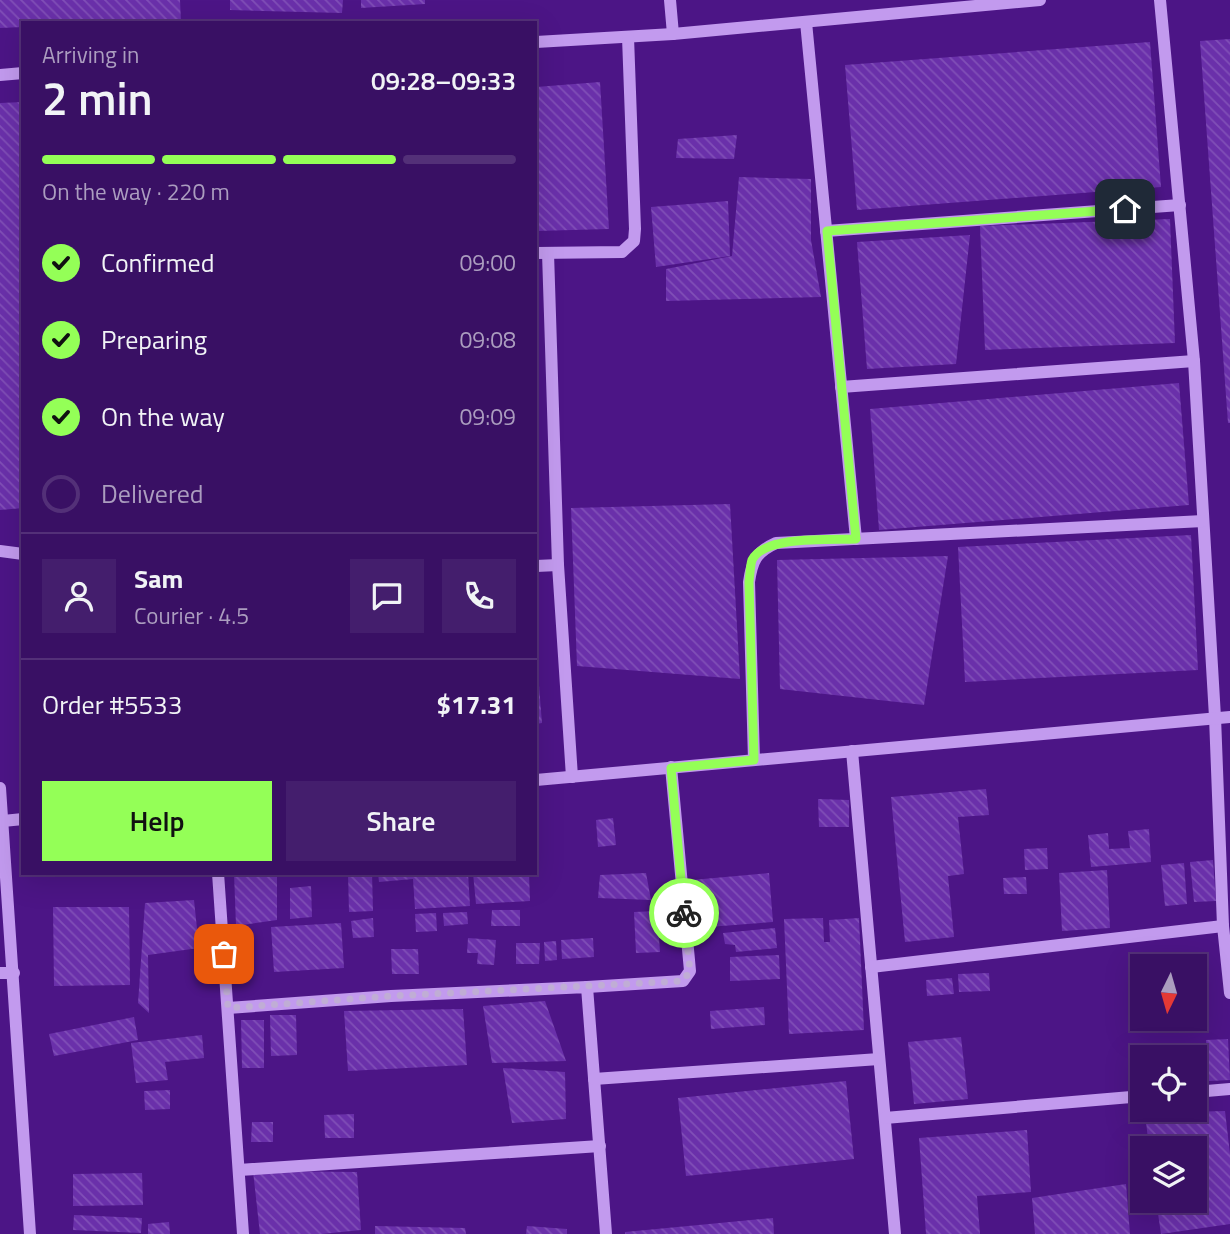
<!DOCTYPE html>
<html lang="en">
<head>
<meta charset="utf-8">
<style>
  :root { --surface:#391064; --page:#441e6d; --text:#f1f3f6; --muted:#ab9dbf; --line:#533078; --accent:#94ff57 }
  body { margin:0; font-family:"Titillium Web",sans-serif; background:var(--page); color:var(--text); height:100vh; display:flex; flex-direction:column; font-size:26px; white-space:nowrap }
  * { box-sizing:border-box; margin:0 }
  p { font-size:23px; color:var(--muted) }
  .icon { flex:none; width:38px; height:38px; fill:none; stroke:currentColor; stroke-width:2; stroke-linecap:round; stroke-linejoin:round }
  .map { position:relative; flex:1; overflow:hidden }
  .panel { position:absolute; left:21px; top:21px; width:516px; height:854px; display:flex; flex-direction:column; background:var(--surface); border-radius:0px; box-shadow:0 7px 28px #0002,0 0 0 2px var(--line) }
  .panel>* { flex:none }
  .needle { width:46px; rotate:185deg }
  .tools { position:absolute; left:1130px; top:954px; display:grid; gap:14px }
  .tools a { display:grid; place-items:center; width:77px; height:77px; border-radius:0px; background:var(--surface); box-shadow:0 7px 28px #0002,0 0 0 2px var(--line); font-size:35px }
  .pin { position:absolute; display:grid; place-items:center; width:60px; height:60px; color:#fff; margin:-30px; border-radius:14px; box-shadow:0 4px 10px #0006 }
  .courier { position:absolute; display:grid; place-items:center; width:70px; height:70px; margin:-35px; border:5px solid #94ff57; border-radius:50%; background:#fff; color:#222; box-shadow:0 2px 9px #0007 }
  .headline em { font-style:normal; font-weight:600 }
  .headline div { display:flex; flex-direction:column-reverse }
  .headline { display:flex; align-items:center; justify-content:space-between; height:119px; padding:0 21px }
  h1 { font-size:46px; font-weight:600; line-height:52px }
  .bar { display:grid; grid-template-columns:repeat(4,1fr); gap:10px 7px; align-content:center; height:84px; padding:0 21px }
  .bar i { height:9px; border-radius:5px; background:var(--line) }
  .bar .on { background:var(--accent) }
  .bar p { grid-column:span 4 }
  .line { display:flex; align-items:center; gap:18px; padding:0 21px; border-top:2px solid var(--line) }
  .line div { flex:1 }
  .round { display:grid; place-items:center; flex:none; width:74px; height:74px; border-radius:0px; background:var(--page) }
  ol { padding:0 21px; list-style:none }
  li { display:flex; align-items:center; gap:21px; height:77px }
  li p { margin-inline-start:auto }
  li .icon { padding:7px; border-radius:50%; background:var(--accent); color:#111; stroke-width:4 }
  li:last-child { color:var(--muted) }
  li i { width:38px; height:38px; border:4px solid var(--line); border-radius:50% }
  .action { display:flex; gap:14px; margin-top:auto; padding:14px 21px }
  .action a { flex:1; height:80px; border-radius:0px; background:var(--accent); color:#111; font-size:28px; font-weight:600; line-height:80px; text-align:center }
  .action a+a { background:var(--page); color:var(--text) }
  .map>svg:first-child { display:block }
  .building { fill:url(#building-back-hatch) }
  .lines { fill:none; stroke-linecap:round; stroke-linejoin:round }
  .minor { stroke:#c29aee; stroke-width:12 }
  .done { stroke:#c0add5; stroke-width:7; stroke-dasharray:0 12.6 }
  .route { stroke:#94ff57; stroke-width:9 }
</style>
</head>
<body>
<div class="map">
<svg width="1230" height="1234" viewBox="0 0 1230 1234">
  <defs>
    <pattern id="building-back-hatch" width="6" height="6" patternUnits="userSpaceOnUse" patternTransform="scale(1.75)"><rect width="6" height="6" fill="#6a30aa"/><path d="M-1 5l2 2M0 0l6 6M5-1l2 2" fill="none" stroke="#804fb7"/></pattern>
  </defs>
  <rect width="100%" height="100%" fill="#4c1586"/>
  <g class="building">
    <polygon points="0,0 180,0 181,22 23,23 23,27 0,28"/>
    <polygon points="230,0 343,0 342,13 230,10"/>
    <polygon points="361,0 425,0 425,4 361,8"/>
    <polygon points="1230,39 1230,423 1228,423 1200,41"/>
    <polygon points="1150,42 1161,187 857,210 845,65"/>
    <polygon points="600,82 609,229 536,231 536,87"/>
    <polygon points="23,102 23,508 0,510 0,103"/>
    <polygon points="737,135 734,159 676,158 678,139"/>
    <polygon points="739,177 811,179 811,240 821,297 666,301 666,269 732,256"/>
    <polygon points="728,201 730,256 656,267 651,207"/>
    <polygon points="1170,219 1175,343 985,350 980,226"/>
    <polygon points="970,235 956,364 867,369 857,242"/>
    <polygon points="1179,383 1189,505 879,530 870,409"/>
    <polygon points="730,504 740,679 577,666 571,508"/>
    <polygon points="1191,535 1198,670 965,682 958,547"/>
    <polygon points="948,556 924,705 780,689 777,560"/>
    <polygon points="536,661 537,661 542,723 536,724"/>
    <polygon points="986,789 989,815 958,817 964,874 948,876 954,937 905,942 891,797"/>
    <polygon points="818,799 849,800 849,827 819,827"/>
    <polygon points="613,818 616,845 598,847 596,820"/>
    <polygon points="1149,829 1151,862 1091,867 1088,835 1108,833 1109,849 1130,848 1128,831"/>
    <polygon points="1047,848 1048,869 1025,870 1024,849"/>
    <polygon points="1213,860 1216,901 1194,902 1190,862"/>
    <polygon points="1184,863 1187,904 1165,906 1161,865"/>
    <polygon points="1107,870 1110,928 1062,931 1059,873"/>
    <polygon points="234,873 277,873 277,920 236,926"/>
    <polygon points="348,873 372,873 373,911 349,912"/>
    <polygon points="378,873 468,873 470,906 415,909 413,879 379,882"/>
    <polygon points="473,873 529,873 530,901 476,904"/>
    <polygon points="646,873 651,900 598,898 600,875"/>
    <polygon points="769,873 773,922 695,928 692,880"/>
    <polygon points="1026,877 1027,894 1004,894 1003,878"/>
    <polygon points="311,886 312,917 290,919 290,888"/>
    <polygon points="194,900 199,948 148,955 149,1013 138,1003 145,903"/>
    <polygon points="53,907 129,907 130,985 54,986"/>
    <polygon points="492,910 520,910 520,926 491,926"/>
    <polygon points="657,911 660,952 636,953 634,912"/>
    <polygon points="467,912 468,924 444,926 443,913"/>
    <polygon points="436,913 437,931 416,932 415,914"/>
    <polygon points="373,918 374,937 353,938 351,921"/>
    <polygon points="823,918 824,942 830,942 829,920 859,918 864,1030 789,1034 784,919"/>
    <polygon points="341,923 344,968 274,972 271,927"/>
    <polygon points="775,928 777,948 736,952 735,945 725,944 723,933"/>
    <polygon points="468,938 496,940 494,965 477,964 478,953 467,953"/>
    <polygon points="593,938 594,957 562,959 561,940"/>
    <polygon points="556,941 557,960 545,961 544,942"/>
    <polygon points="516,943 540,943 539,964 516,964"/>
    <polygon points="391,949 418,949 419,974 392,974"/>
    <polygon points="779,955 780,979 730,981 730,957"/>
    <polygon points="989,973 990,991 959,992 958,974"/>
    <polygon points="952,978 954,994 927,996 926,980"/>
    <polygon points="545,1001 566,1061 492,1063 483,1006"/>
    <polygon points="764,1007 765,1025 711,1029 710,1011"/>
    <polygon points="463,1009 467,1065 348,1071 344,1011"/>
    <polygon points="270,1015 296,1015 297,1055 271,1056"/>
    <polygon points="134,1017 138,1040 54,1056 49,1034"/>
    <polygon points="241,1020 264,1020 264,1068 242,1068"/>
    <polygon points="202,1035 204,1058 165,1062 168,1080 136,1083 131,1043"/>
    <polygon points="961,1037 968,1099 914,1104 908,1042"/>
    <polygon points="1228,1039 1230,1080 1209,1081 1206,1040"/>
    <rect x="1133" y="1063" width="10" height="19"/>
    <polygon points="503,1068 565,1072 566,1119 512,1123"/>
    <polygon points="846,1081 854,1159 686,1176 678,1098"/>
    <polygon points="170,1090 170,1109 145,1110 144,1091"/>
    <polygon points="1225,1111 1230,1154 1230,1224 1161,1234 1156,1200 1195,1200 1195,1148 1149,1148 1145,1113"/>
    <polygon points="354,1114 354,1138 325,1138 324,1115"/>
    <polygon points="252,1122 273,1122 273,1142 251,1142"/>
    <polygon points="1027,1130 1031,1192 977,1196 980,1234 926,1234 919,1138"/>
    <polygon points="253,1171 357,1172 361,1230 322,1234 260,1234"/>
    <polygon points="142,1173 143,1205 73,1206 73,1174"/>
    <polygon points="1126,1184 1130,1234 1035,1234 1032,1198"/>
    <polygon points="74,1215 142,1218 141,1233 73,1230"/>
    <polygon points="773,1218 774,1234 625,1234 625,1232"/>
    <polygon points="169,1222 170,1234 148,1234 148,1224"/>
    <polygon points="375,1226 465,1228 466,1234 375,1234"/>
    <polygon points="527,1226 567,1229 567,1234 526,1234"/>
  </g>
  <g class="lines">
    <g class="minor">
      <polyline points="670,0 673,34"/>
      <polyline points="1160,0 1194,361 1215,717 1223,926 1230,993"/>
      <polyline points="806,22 856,539"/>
      <polyline points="536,42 673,34 1040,0"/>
      <polyline points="0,75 23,73"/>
      <polyline points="826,231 1180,205"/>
      <polyline points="536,253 622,252 634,241 635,229 628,37"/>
      <polyline points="548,253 558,565 572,777"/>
      <polyline points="841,387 1194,361"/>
      <polyline points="0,551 23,554"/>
      <polyline points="536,566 558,565"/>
      <polyline points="852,751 895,1234"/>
      <path d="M754,760L749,582C752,561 756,552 776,543L1203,521"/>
      <polyline points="536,780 1230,717"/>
      <polyline points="0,788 30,1234"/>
      <polyline points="3,821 23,819"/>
      <polyline points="218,873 243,1234"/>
      <polyline points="871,967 1223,926"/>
      <polyline points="0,973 14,973"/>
      <polyline points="587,987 683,981 690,971 689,960 671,767"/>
      <polyline points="228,1008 391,996 587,987 606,1234"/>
      <polyline points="594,1079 879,1059"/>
      <polyline points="1195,1092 1230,1089"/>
      <polyline points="885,1118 1143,1096"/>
      <polyline points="239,1170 600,1146"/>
    </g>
  </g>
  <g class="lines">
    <polyline class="done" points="224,954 228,1008 391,996 683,981 690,971 684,913"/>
    <path class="route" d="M684,913L671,768L754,760L749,582C750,576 750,566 752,560C764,535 832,540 856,539L827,231L1125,209"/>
  </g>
</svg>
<div class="tools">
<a><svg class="needle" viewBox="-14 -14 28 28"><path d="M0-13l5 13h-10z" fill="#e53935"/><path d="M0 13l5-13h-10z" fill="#ab9dbf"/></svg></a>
<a><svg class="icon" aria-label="locate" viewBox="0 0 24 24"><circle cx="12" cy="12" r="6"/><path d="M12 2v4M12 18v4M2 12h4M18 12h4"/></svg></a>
<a><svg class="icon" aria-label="layers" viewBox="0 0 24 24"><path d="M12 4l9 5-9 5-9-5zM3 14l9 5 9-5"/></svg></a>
</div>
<div class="pin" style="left:224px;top:954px;background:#ea580c"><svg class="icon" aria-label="bag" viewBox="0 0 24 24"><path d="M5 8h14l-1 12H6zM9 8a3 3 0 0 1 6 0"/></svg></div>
<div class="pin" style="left:1125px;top:209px;background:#1f2937"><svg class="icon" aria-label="home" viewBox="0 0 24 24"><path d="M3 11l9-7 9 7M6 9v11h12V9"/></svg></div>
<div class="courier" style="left:684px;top:913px"><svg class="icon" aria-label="bike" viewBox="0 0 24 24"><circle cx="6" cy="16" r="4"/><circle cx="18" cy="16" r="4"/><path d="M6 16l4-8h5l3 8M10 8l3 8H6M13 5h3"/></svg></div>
<section class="panel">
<div class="headline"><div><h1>2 min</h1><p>Arriving in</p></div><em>09:28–09:33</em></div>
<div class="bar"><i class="on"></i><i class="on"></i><i class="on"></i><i></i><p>On the way · 220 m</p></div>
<ol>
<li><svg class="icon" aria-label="check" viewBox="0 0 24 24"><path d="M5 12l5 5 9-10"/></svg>Confirmed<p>09:00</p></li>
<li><svg class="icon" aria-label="check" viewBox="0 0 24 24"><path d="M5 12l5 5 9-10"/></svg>Preparing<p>09:08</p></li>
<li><svg class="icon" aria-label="check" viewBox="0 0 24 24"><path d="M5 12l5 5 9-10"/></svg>On the way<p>09:09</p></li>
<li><i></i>Delivered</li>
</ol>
<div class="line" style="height:126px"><a class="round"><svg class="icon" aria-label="person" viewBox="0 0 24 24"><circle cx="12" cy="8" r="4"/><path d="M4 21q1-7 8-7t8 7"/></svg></a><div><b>Sam</b><p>Courier · 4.5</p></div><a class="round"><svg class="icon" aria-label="chat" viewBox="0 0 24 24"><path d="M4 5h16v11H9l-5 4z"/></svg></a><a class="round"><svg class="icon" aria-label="phone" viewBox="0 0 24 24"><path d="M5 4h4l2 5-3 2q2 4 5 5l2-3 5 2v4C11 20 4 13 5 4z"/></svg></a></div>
<div class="line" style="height:91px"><div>Order #5533</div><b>$17.31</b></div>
<div class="action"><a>Help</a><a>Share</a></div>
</section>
</div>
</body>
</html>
